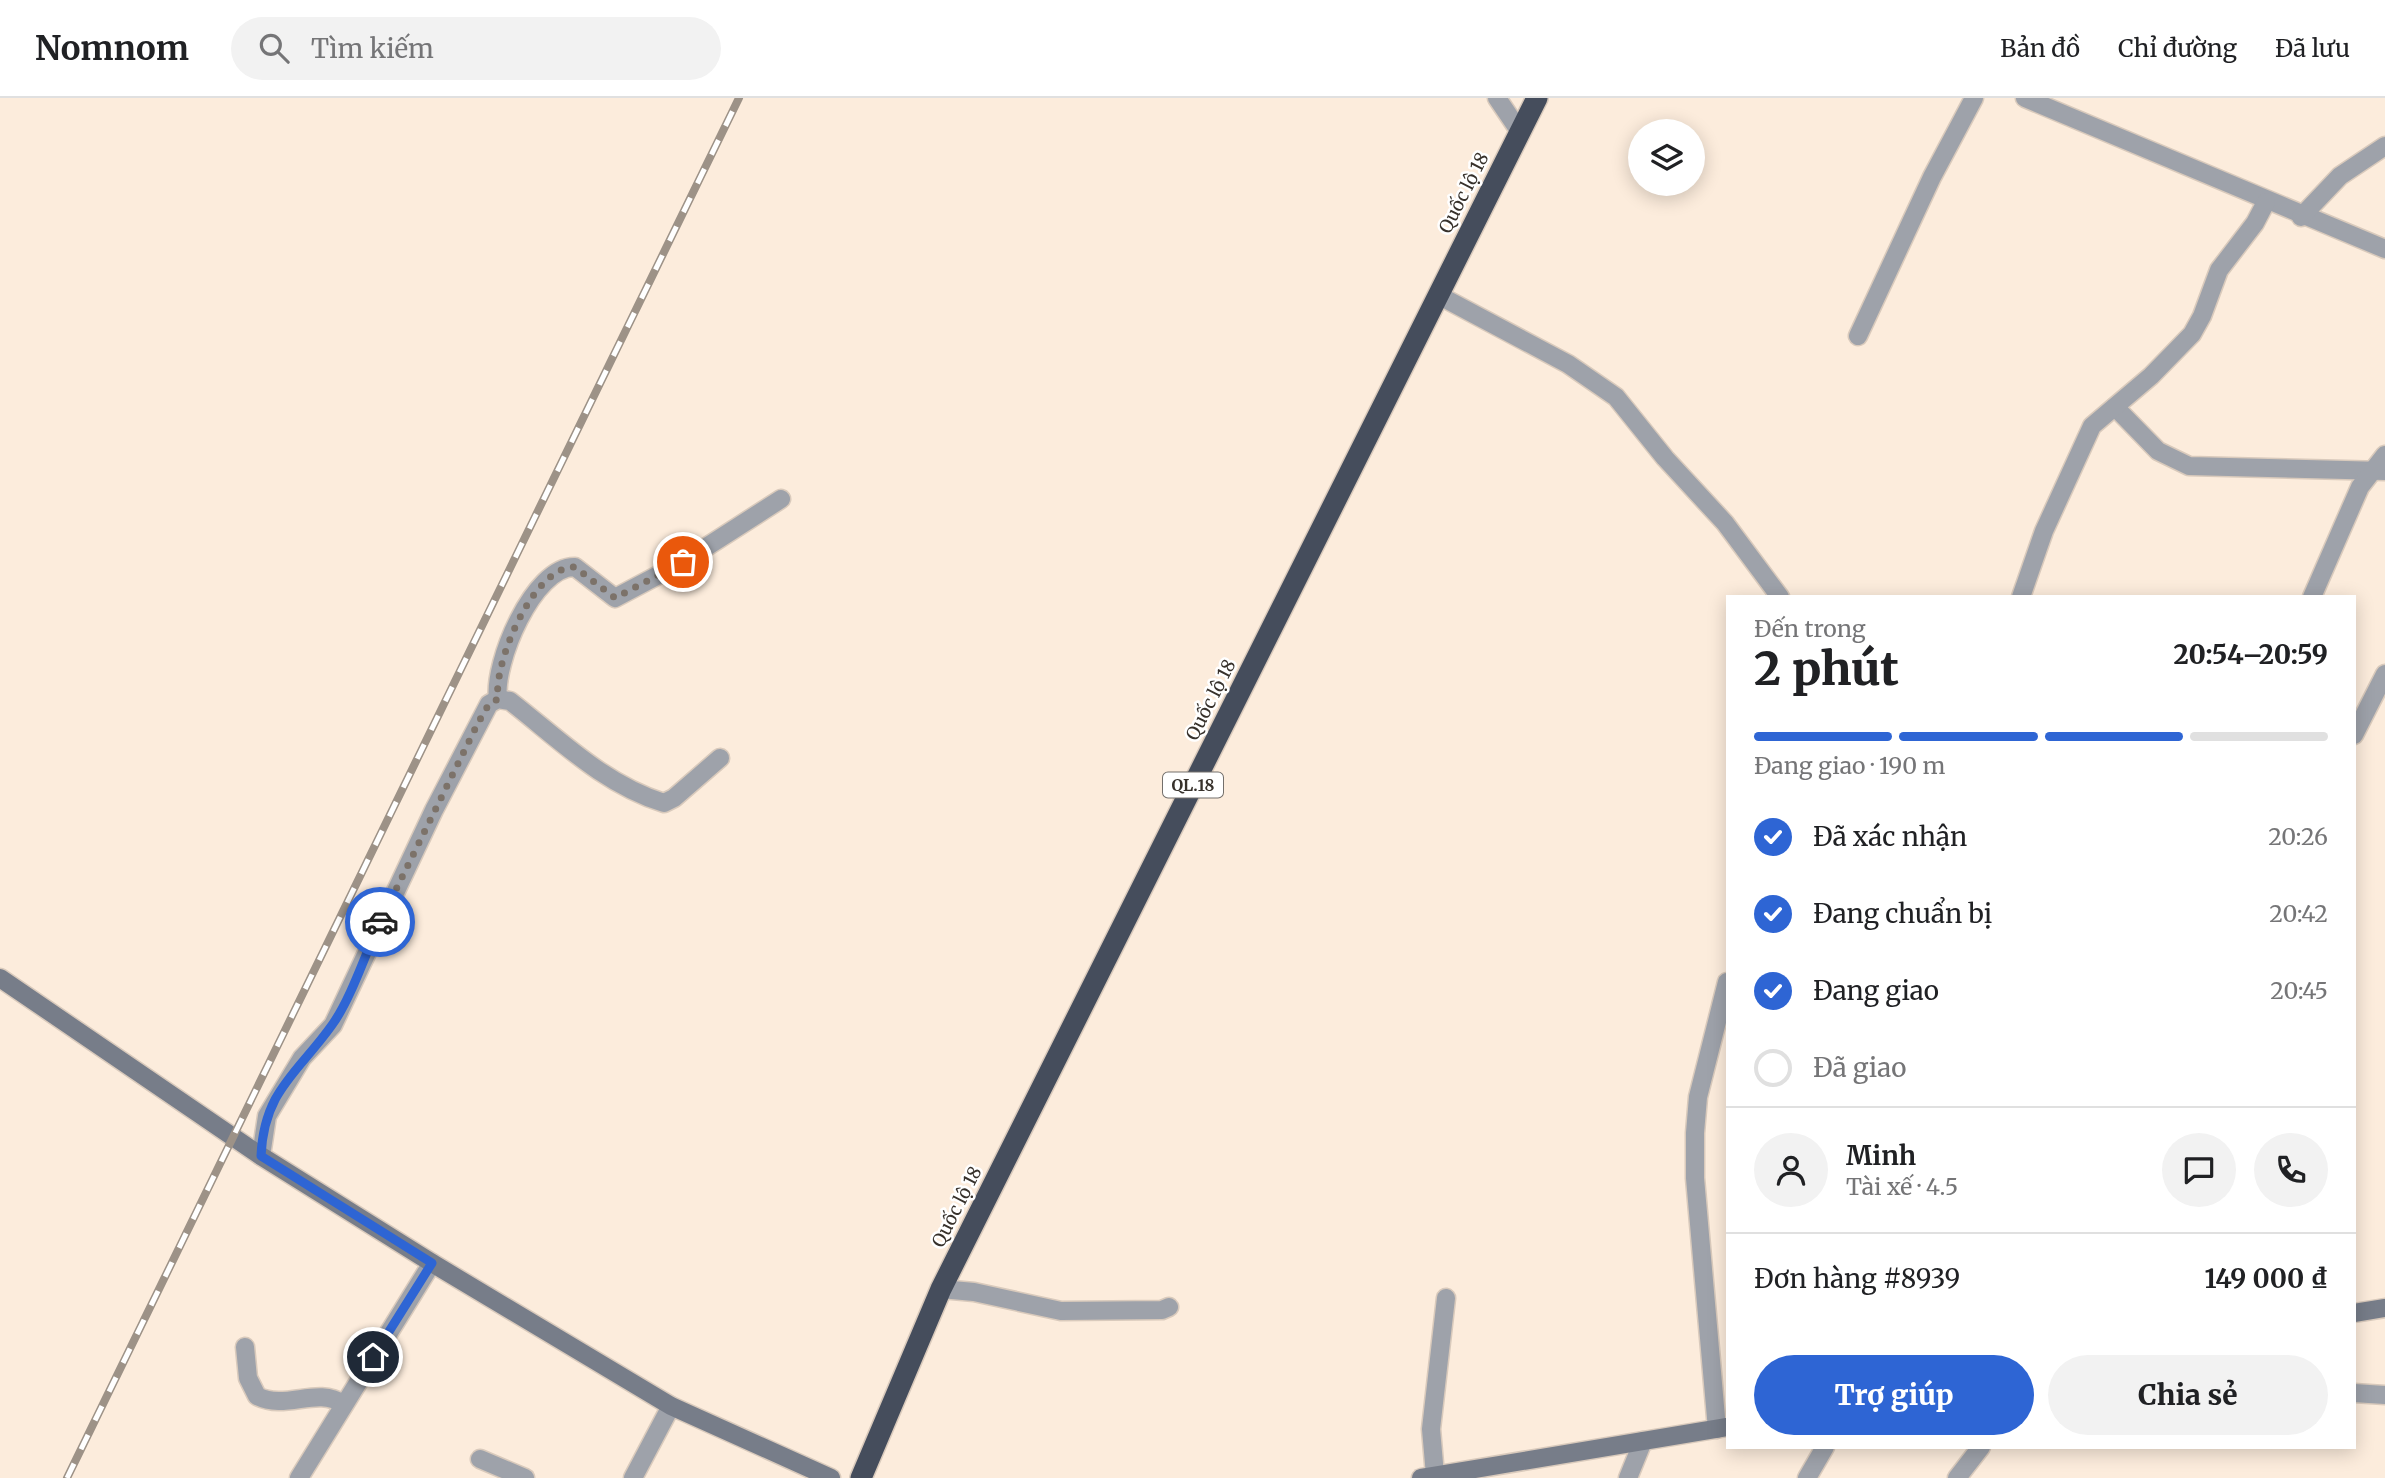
<!DOCTYPE html>
<html lang="vi">
<head>
<meta charset="utf-8">
<style>
  :root { --surface:#fff; --page:#f2f2f2; --text:#202124; --muted:#757577; --line:#e0e0e0; --accent:#2e65d4 }
  body { margin:0; font-family:Merriweather,serif; background:var(--page); color:var(--text); height:100vh; display:flex; flex-direction:column; font-size:26px; white-space:nowrap }
  * { box-sizing:border-box; margin:0 }
  p { font-size:23px; color:var(--muted) }
  .icon { flex:none; width:38px; height:38px; fill:none; stroke:currentColor; stroke-width:2; stroke-linecap:round; stroke-linejoin:round }
  .map { position:relative; flex:1; overflow:hidden }
  .drawer { position:absolute; left:1726px; top:497px; width:630px; height:854px; display:flex; flex-direction:column; background:var(--surface); border-radius:0px; box-shadow:0 4px 18px #0003 }
  .drawer>* { flex:none }
  .controls { position:absolute; left:1628px; top:21px; display:grid; gap:14px }
  .controls a { display:grid; place-items:center; width:77px; height:77px; border-radius:50%; background:var(--surface); box-shadow:0 4px 18px #0003; font-size:35px }
  .pin { position:absolute; display:grid; place-items:center; width:60px; height:60px; color:#fff; margin:-30px; border:4px solid #fff; border-radius:50%; box-shadow:0 2px 7px #0007 }
  .courier { position:absolute; display:grid; place-items:center; width:70px; height:70px; margin:-35px; border:5px solid #2e65d4; border-radius:50%; background:#fff; color:#222; box-shadow:0 2px 9px #0007 }
  .overview em { font-style:normal; font-weight:800 }
  .overview div { display:flex; flex-direction:column-reverse }
  .overview { display:flex; align-items:center; justify-content:space-between; height:119px; padding:0 28px }
  h1 { font-size:46px; font-weight:800; line-height:52px }
  .bar { display:grid; grid-template-columns:repeat(4,1fr); gap:10px 7px; align-content:center; height:84px; padding:0 28px }
  .bar i { height:9px; border-radius:5px; background:var(--line) }
  .bar .selected { background:var(--accent) }
  .bar p { grid-column:span 4 }
  .line { display:flex; align-items:center; gap:18px; padding:0 28px; border-top:2px solid var(--line) }
  .line div { flex:1 }
  .round { display:grid; place-items:center; flex:none; width:74px; height:74px; border-radius:37px; background:var(--page) }
  ol { padding:0 28px; list-style:none }
  li { display:flex; align-items:center; gap:21px; height:77px }
  li p { margin-inline-start:auto }
  li .icon { padding:7px; border-radius:50%; background:var(--accent); color:#fff; stroke-width:4 }
  li:last-child { color:var(--muted) }
  li i { width:38px; height:38px; border:4px solid var(--line); border-radius:50% }
  .cta { display:flex; gap:14px; margin-top:auto; padding:14px 28px }
  .cta a { flex:1; height:80px; border-radius:42px; background:var(--accent); color:#fff; font-size:28px; font-weight:800; line-height:80px; text-align:center }
  .cta a+a { background:var(--page); color:var(--text) }
  header { display:flex; align-items:center; gap:42px; box-sizing:border-box; height:98px; padding:0 35px; background:var(--surface); border-bottom:2px solid var(--line) }
  header strong { font-size:33px }
  nav { display:flex; gap:38px; margin-inline-start:auto; font-size:24px }
  .search { width:490px; height:63px; background:var(--page); display:flex; align-items:center; gap:18px; box-sizing:border-box; padding:0 24px; border-radius:38px; color:var(--muted); font-size:26px }
  .map>svg:first-child { display:block }
  .lines { fill:none; stroke-linecap:round; stroke-linejoin:round }
  .street-casing { stroke:#d9cabc; stroke-width:21 }
  .secondary-casing { stroke:#d9cabc; stroke-width:21 }
  .highway-casing { stroke:#d9cabc; stroke-width:24 }
  .street { stroke:#9ea2aa; stroke-width:18 }
  .secondary { stroke:#777d89; stroke-width:18 }
  .highway { stroke:#454d5c; stroke-width:21 }
  .rail-casing { stroke:#9d9287; stroke-width:8 }
  .rail { stroke:#fff; stroke-width:5; stroke-dasharray:16; stroke-linecap:butt }
  .done { stroke:#7c7269; stroke-width:7; stroke-dasharray:0 12.6 }
  .route { stroke:#2e65d4; stroke-width:9 }
  .labels { text-anchor:middle; stroke-width:5; stroke-linejoin:round; paint-order:stroke }
  .shield { fill:#fff; stroke:#736f6b; stroke-width:2 }
  .shield-label { font-size:16px; font-weight:bold; fill:#37312b }
  .street-label { font-size:18px; fill:#37312b; stroke:#fff }
</style>
</head>
<body>
<header>
<strong>Nomnom</strong>
<div class="search"><svg class="icon" aria-label="search" viewBox="0 0 24 24"><circle cx="10" cy="10" r="6"/><path d="M15 15l6 6"/></svg>Tìm kiếm</div>
<nav><a>Bản đồ</a><a>Chỉ đường</a><a>Đã lưu</a></nav>
</header>
<div class="map">
<svg width="2385" height="1380" viewBox="0 0 2385 1380">
  <rect width="100%" height="100%" fill="#fcecdc"/>
  <g class="lines">
    <g class="street-casing">
      <g id="street">
        <polyline points="1497,0 1520,34"/>
        <polyline points="2025,0 2385,151"/>
        <polyline points="2301,119 2340,78 2385,48"/>
        <polyline points="1438,197 1568,266 1616,299 1665,360 1725,425 1780,499"/>
        <polyline points="1858,238 1932,79 1974,0"/>
        <polyline points="2115,309 2158,353 2189,368 2385,373"/>
        <polyline points="2021,499 2044,433 2092,328 2151,278 2192,236 2202,218 2219,172 2255,125 2266,104"/>
        <polyline points="2312,499 2360,389 2385,357"/>
        <path d="M498,601C493,566 533,468 575,469L615,500L683,464L781,401"/>
        <polyline points="2354,637 2385,576"/>
        <path d="M261,1058L267,1018L302,960L333,927L434,712L489,606L498,601L510,603C559,641 603,686 664,705L674,700L720,660"/>
        <polyline points="941,1191 974,1194 1061,1213 1162,1212 1169,1209"/>
        <path d="M245,1249L248,1280L257,1298C286,1313 317,1288 343,1306"/>
        <polyline points="2354,1295 2385,1297"/>
        <polyline points="1717,1331 1695,1080 1695,1035 1698,999 1727,884"/>
        <polyline points="480,1361 525,1380"/>
        <polyline points="1435,1377 1431,1331 1446,1200"/>
        <polyline points="299,1380 432,1165"/>
        <polyline points="633,1380 671,1308"/>
        <polyline points="1628,1380 1643,1343"/>
        <polyline points="1807,1380 1825,1349"/>
        <polyline points="1957,1380 1981,1349"/>
      </g>
    </g>
    <g class="secondary-casing">
      <g id="secondary">
        <polyline points="0,880 261,1058 432,1165 671,1308 831,1380"/>
        <polyline points="2354,1215 2385,1210"/>
        <polyline points="1421,1380 1727,1329"/>
      </g>
    </g>
    <g class="highway-casing">
      <polyline id="highway" points="861,1380 941,1191 1537,0"/>
    </g>
    <use href="#street" class="street"/>
    <use href="#secondary" class="secondary"/>
    <use href="#highway" class="highway"/>
    <g class="rail-casing">
      <polyline id="rail" points="67,1380 739,0"/>
    </g>
    <use href="#rail" class="rail"/>
  </g>
  <g class="lines">
    <path class="done" d="M380,824L478,625L489,606L498,601C493,566 533,468 575,469L615,500L683,464"/>
    <path class="route" d="M373,1259L432,1165L261,1058C264,992 298,975 332,927C351,901 366,854 380,824"/>
  </g>
  <g class="labels">
    <rect class="shield" x="1163" y="674.5" width="60" height="25" rx="5"/>
    <g class="shield-label">
      <text x="1193" y="693">QL.18</text>
    </g>
    <g class="street-label">
      <text transform="translate(1464 95) rotate(-63)" y="6">Quốc lộ 18</text>
      <text transform="translate(1211 602) rotate(-63)" y="6">Quốc lộ 18</text>
      <text transform="translate(957 1109) rotate(-63)" y="6">Quốc lộ 18</text>
    </g>
  </g>
</svg>
<div class="controls">
<a><svg class="icon" aria-label="layers" viewBox="0 0 24 24"><path d="M12 4l9 5-9 5-9-5zM3 14l9 5 9-5"/></svg></a>
</div>
<div class="pin" style="left:683px;top:464px;background:#ea580c"><svg class="icon" aria-label="bag" viewBox="0 0 24 24"><path d="M5 8h14l-1 12H6zM9 8a3 3 0 0 1 6 0"/></svg></div>
<div class="pin" style="left:373px;top:1259px;background:#1f2937"><svg class="icon" aria-label="home" viewBox="0 0 24 24"><path d="M3 11l9-7 9 7M6 9v11h12V9"/></svg></div>
<div class="courier" style="left:380px;top:824px"><svg class="icon" aria-label="car" viewBox="0 0 24 24"><path d="M5 17H2v-5l4-1 3-4h7l3 4 3 1v5h-3M9 17h6M6 11h13"/><circle cx="7" cy="17" r="2"/><circle cx="17" cy="17" r="2"/></svg></div>
<section class="drawer">
<div class="overview"><div><h1>2 phút</h1><p>Đến trong</p></div><em>20:54–20:59</em></div>
<div class="bar"><i class="selected"></i><i class="selected"></i><i class="selected"></i><i></i><p>Đang giao · 190 m</p></div>
<ol>
<li><svg class="icon" aria-label="check" viewBox="0 0 24 24"><path d="M5 12l5 5 9-10"/></svg>Đã xác nhận<p>20:26</p></li>
<li><svg class="icon" aria-label="check" viewBox="0 0 24 24"><path d="M5 12l5 5 9-10"/></svg>Đang chuẩn bị<p>20:42</p></li>
<li><svg class="icon" aria-label="check" viewBox="0 0 24 24"><path d="M5 12l5 5 9-10"/></svg>Đang giao<p>20:45</p></li>
<li><i></i>Đã giao</li>
</ol>
<div class="line" style="height:126px"><a class="round"><svg class="icon" aria-label="person" viewBox="0 0 24 24"><circle cx="12" cy="8" r="4"/><path d="M4 21q1-7 8-7t8 7"/></svg></a><div><b>Minh</b><p>Tài xế · 4.5</p></div><a class="round"><svg class="icon" aria-label="chat" viewBox="0 0 24 24"><path d="M4 5h16v11H9l-5 4z"/></svg></a><a class="round"><svg class="icon" aria-label="phone" viewBox="0 0 24 24"><path d="M5 4h4l2 5-3 2q2 4 5 5l2-3 5 2v4C11 20 4 13 5 4z"/></svg></a></div>
<div class="line" style="height:91px"><div>Đơn hàng #8939</div><b>149 000 ₫</b></div>
<div class="cta"><a>Trợ giúp</a><a>Chia sẻ</a></div>
</section>
</div>
</body>
</html>
